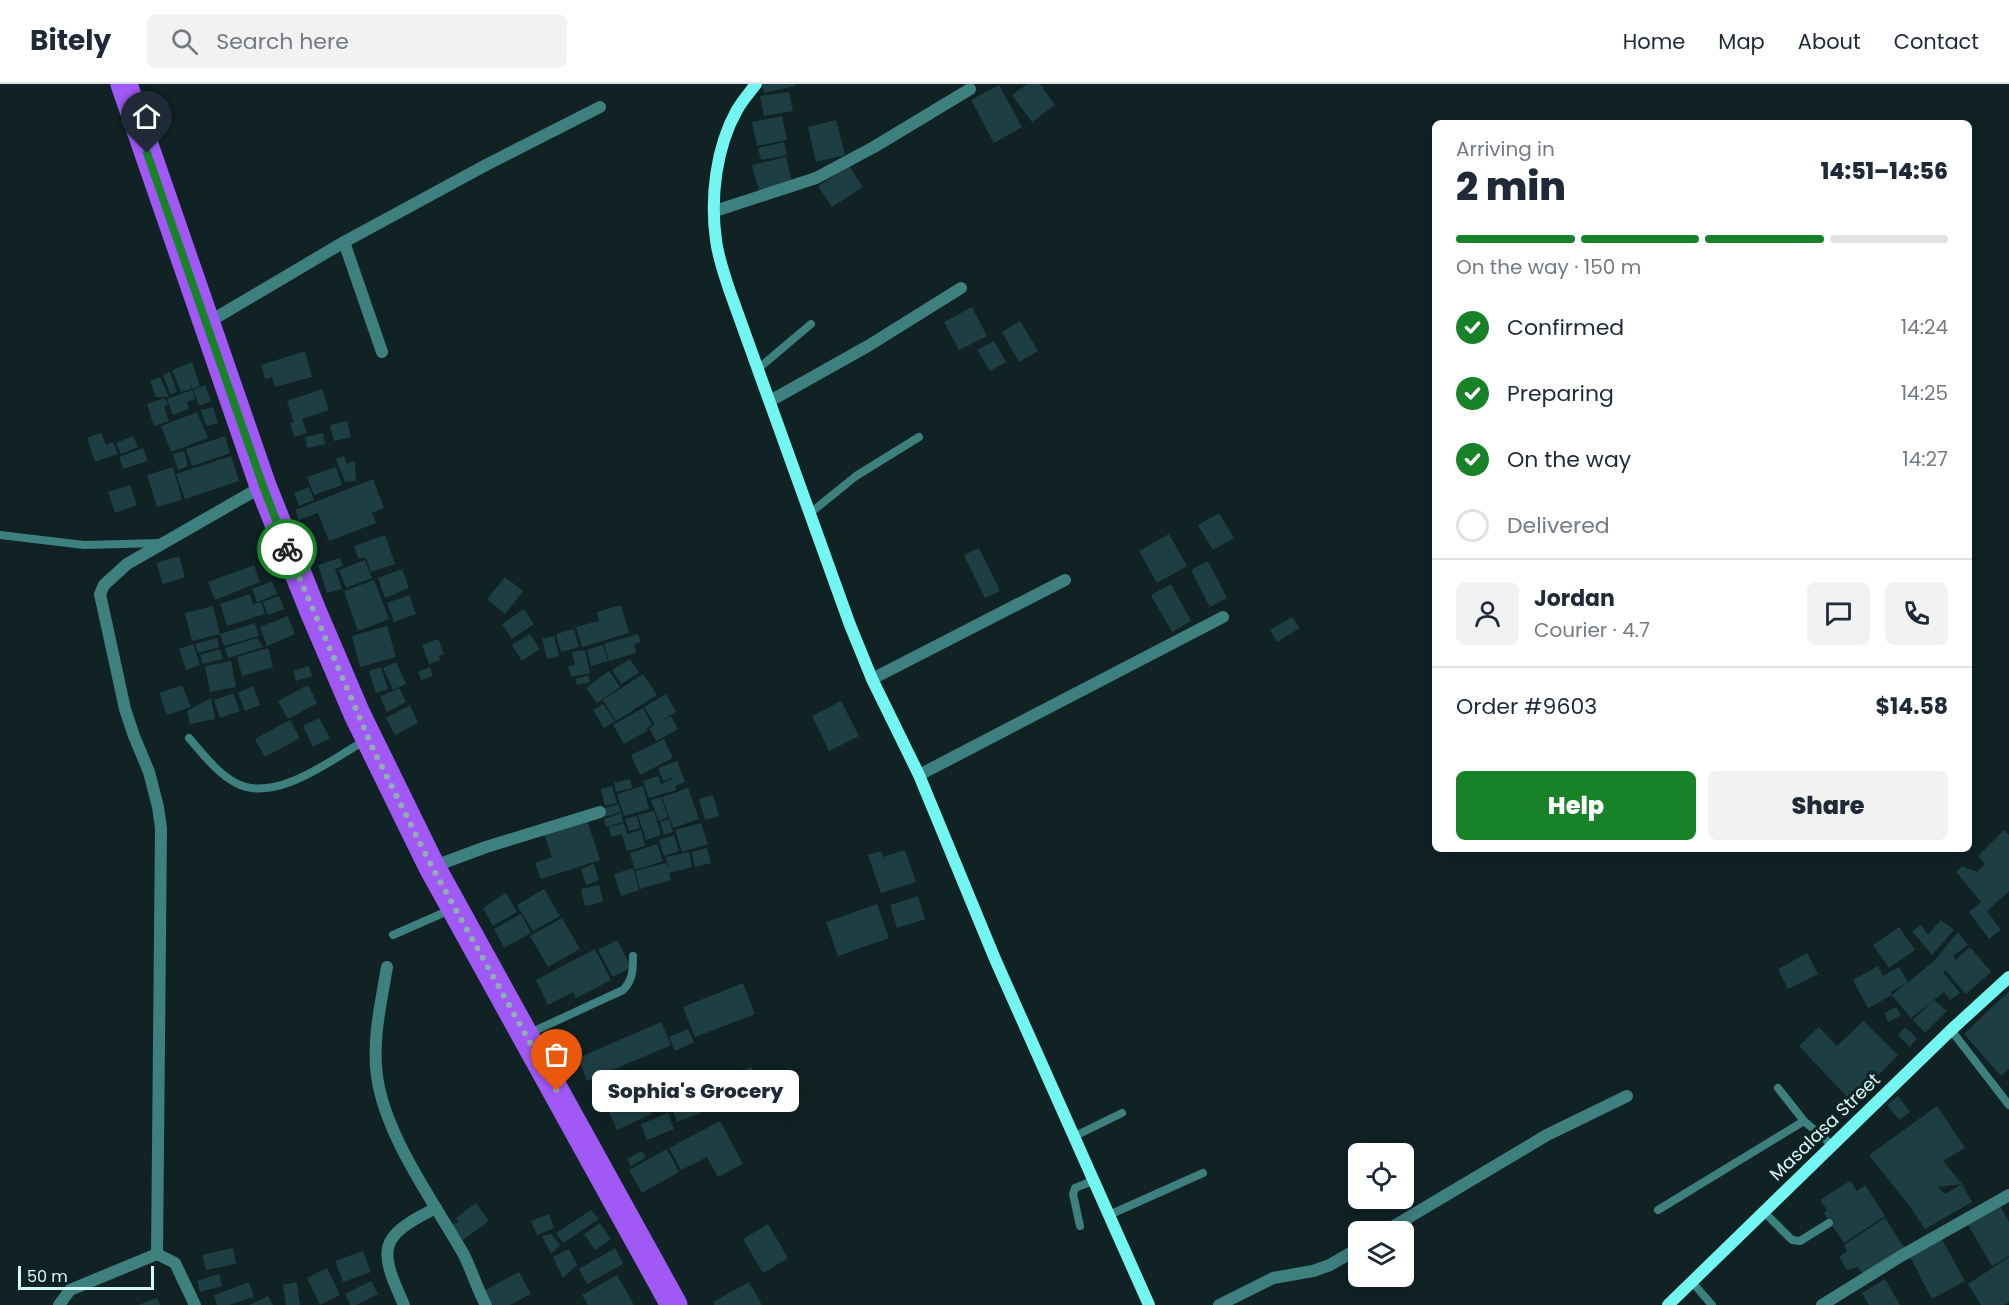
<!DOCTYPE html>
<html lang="en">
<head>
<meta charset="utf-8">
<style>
  :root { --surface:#fff; --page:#f2f2f3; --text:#1f2937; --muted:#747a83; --line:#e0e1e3; --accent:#188229 }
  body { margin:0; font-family:Poppins,sans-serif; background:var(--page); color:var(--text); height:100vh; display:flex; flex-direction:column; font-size:22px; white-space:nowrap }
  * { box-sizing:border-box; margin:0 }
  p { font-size:20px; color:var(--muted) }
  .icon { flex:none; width:33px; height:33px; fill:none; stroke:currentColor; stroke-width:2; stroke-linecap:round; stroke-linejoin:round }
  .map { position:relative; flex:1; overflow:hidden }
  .details { position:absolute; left:1432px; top:36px; width:540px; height:732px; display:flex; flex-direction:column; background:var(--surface); border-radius:9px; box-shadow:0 3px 15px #0003 }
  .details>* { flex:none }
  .tools { position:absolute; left:1348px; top:1059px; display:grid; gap:12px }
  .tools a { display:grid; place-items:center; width:66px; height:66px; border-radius:9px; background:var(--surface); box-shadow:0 3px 15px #0003; font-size:30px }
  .scale { position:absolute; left:18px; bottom:15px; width:136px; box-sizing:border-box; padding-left:6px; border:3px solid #d5fafc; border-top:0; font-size:16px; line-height:21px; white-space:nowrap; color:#d5fafc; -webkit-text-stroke:4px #102224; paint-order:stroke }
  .pin { position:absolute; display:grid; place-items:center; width:51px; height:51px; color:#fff; margin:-62px -26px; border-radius:50% 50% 50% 0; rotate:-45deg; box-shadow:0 0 6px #0007 }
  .pin .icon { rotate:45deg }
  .courier { position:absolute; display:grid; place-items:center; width:60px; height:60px; margin:-30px; border:4px solid #188229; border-radius:50%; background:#fff; color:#222; box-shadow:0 2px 8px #0007 }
  .bubble { position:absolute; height:42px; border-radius:9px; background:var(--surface); box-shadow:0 3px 15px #0003; font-size:20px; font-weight:800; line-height:42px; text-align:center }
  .summary em { font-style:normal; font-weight:800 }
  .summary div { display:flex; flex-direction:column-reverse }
  .summary { display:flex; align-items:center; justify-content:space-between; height:102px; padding:0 24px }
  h1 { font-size:39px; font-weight:800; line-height:45px }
  .bar { display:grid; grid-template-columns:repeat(4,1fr); gap:9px 6px; align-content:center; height:72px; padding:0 24px }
  .bar i { height:8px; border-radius:4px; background:var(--line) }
  .bar .current { background:var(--accent) }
  .bar p { grid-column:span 4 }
  .line { display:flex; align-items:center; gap:15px; padding:0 24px; border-top:2px solid var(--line) }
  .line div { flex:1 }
  .round { display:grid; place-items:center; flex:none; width:63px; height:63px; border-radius:9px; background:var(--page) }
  ol { padding:0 24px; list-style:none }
  li { display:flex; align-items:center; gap:18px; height:66px }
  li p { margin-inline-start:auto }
  li .icon { padding:6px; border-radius:50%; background:var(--accent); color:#fff; stroke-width:4 }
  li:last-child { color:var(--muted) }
  li i { width:33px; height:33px; border:3px solid var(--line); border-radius:50% }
  .button { display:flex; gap:12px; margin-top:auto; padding:12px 24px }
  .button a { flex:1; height:69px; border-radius:9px; background:var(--accent); color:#fff; font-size:24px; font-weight:800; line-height:69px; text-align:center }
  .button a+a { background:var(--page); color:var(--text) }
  header { display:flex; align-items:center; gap:36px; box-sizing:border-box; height:84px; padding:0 30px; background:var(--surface); border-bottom:2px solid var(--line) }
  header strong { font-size:28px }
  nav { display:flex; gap:33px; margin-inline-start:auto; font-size:21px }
  .search { width:420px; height:54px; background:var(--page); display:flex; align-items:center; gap:15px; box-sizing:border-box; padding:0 21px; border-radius:9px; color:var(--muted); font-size:22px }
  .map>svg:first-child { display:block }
  .building { fill:#1d3e43 }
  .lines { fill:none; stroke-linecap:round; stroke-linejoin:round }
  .lane { stroke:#3e807e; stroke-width:8 }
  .street { stroke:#3e807e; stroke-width:12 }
  .secondary { stroke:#73f6f1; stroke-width:12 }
  .highway { stroke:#a059f4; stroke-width:27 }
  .done { stroke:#90aeb0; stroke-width:6; stroke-dasharray:0 10.8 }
  .route { stroke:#188229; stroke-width:8 }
  .labels { text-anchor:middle; stroke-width:6; stroke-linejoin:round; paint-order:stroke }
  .street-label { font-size:18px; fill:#d5fafc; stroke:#102224 }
</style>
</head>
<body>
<header>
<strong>Bitely</strong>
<div class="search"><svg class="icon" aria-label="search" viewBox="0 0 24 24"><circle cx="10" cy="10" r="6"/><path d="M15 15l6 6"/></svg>Search here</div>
<nav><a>Home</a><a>Map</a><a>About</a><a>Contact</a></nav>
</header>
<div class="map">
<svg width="2009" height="1221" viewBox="0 0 2009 1221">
  <rect width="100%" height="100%" fill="#102224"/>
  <g class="building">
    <polygon points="762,0 795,0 795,2 764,9"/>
    <polygon points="1027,0 1040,0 1055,21 1032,38 1012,11"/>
    <polygon points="999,1 1022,43 994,59 971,16"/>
    <polygon points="789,8 793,27 764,32 760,12"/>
    <polygon points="782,32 787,56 757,62 752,38"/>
    <polygon points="836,36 845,71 816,78 808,43"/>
    <polygon points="784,58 787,71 761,76 758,64"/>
    <polygon points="786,73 792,98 759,107 752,81"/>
    <polygon points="849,82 863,103 832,123 818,102"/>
    <polygon points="972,223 987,252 959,266 944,238"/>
    <polygon points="1020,237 1038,267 1019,278 1002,248"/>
    <polygon points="994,257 1006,278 990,287 977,266"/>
    <polygon points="305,267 312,293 275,303 272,293 265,295 261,281"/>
    <polygon points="192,278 200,302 192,305 191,300 191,305 181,308 172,286"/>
    <polygon points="170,288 177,308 170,310 163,291"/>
    <polygon points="160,293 169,313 156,313 150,297"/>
    <polygon points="205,301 211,317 199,322 193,306"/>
    <polygon points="322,305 329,326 302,335 307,349 294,353 290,339 294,338 287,317"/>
    <polygon points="192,306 195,315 187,318 189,325 173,331 167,315"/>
    <polygon points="165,314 168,321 164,323 169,337 154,342 147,320"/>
    <polygon points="213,323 218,339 206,342 201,326"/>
    <polygon points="197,328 208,354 171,368 161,342"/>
    <polygon points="347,337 351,353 334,357 330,341"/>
    <polygon points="101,349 106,361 113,358 118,370 95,378 87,354"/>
    <polygon points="323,349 325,360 307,364 305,353"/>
    <polygon points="133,352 138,363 121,370 116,359"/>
    <polygon points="225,352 230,369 192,382 186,365"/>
    <polygon points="143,364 148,377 123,385 119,373"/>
    <polygon points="184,367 188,382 178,386 173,370"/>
    <polygon points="231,372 239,397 185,415 176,390"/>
    <polygon points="344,372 347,380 355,377 356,397 345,398 336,375"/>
    <polygon points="173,383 182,416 157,423 147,391"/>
    <polygon points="336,383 342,401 314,411 307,393"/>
    <polygon points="373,395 384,424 372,429 376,439 329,457 318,429 299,436 295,426"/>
    <polygon points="130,401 137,421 115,429 108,408"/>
    <polygon points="309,403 314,416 299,422 294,409"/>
    <polygon points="1219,429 1234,454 1213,466 1198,441"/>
    <polygon points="1169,450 1187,482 1157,499 1139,467"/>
    <polygon points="385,451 395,480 371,488 366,474 358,474 354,462"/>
    <polygon points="979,464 1000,507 985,514 964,471"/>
    <polygon points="179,472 185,493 163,500 156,479"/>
    <polygon points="340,474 343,482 335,485 342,505 327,509 318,481"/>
    <polygon points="365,476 372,494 346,504 339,486"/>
    <polygon points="1208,477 1227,514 1210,523 1191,486"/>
    <polygon points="254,481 260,498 215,516 208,498"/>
    <polygon points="402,485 409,504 385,514 378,494"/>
    <polygon points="505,493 523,507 505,530 487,515"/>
    <polygon points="374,496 389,535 358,547 344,507"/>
    <polygon points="272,497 277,510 257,518 252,505"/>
    <polygon points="1171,500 1191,537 1172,548 1151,511"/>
    <polygon points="250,510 253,520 261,518 265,530 227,542 220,520"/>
    <polygon points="409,511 416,530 394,538 387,519"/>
    <polygon points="279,512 284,525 268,531 263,518"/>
    <polygon points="621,521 629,549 582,563 576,543 599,537 597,528"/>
    <polygon points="213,522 220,550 192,557 185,529"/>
    <polygon points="524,525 534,540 512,555 502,540"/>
    <polygon points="288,532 295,550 267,562 260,543"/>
    <polygon points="1292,533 1300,544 1277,558 1270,546"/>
    <polygon points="255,539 259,552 224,562 220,550"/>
    <polygon points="387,542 396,573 360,583 352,552"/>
    <polygon points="574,545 579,563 561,568 556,550"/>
    <polygon points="530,550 540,565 522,577 512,561"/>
    <polygon points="638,550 641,558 634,560 636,569 609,577 604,560"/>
    <polygon points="554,552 559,572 547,575 542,555"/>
    <polygon points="217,554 219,563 198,569 195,560"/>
    <polygon points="257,554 263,563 228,574 225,564"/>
    <polygon points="438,555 444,570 439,572 440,576 429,580 422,561"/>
    <polygon points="193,560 200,581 186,586 179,565"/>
    <polygon points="603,561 608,577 591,582 587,566"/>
    <polygon points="268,564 273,583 242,592 237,573"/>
    <polygon points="220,565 223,575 203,580 200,571"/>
    <polygon points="585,566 590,589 571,593 568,582 575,581 572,568"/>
    <polygon points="630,575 639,589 621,600 612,586"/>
    <polygon points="231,577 236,603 210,608 205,582"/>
    <polygon points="396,578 406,600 393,606 383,584"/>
    <polygon points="309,582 312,592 296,597 293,587"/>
    <polygon points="381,583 388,605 376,609 369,587"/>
    <polygon points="430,583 433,592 421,596 418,588"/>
    <polygon points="609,587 620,603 597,619 586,604"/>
    <polygon points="643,590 657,611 616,637 603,616"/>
    <polygon points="588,591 590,598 577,601 576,595"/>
    <polygon points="182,601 191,623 167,631 159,609"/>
    <polygon points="308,601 317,619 288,635 278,617"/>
    <polygon points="253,602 260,621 245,627 238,609"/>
    <polygon points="399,604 406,618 387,628 380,613"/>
    <polygon points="233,609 240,627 220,634 214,616"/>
    <polygon points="666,610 676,628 656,640 671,632 678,645 656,657 649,644 655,641 644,623"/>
    <polygon points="211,614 215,635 190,640 187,627"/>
    <polygon points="841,617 859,652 829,667 812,632"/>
    <polygon points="603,620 615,637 604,644 593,626"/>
    <polygon points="410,621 418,639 395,651 386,634"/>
    <polygon points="643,624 652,641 646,644 648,646 624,660 613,641"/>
    <polygon points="319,634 330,654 313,663 303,642"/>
    <polygon points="290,636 300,654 265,673 255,655"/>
    <polygon points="664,655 673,674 640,691 631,671"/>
    <polygon points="677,677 685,698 675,702 676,706 649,714 643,697 658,692 661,700 673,695 672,694 663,697 658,684"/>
    <polygon points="630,695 632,704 616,708 614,699"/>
    <polygon points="612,702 617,719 605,722 601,705"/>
    <polygon points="643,702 649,725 624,732 617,710"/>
    <polygon points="688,704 699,735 673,744 662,713"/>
    <polygon points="713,711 719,732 705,736 699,715"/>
    <polygon points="661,713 668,733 659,737 651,716"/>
    <polygon points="618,720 621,728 604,733 602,725"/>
    <polygon points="654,727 661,751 646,756 638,731"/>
    <polygon points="621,729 623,738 606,743 604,735"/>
    <polygon points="637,732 640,744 629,747 625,735"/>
    <polygon points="586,733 600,776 541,795 535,779 552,773 543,747"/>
    <polygon points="669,735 673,748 664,751 660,738"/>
    <polygon points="624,739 627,750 641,746 645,762 627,767 622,750 611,753 609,743"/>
    <polygon points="701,739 708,760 682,768 675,746"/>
    <polygon points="2004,746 2009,751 2009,807 1987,827 2001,846 1989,855 1969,828 1981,818 1956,788 1962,782 1977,788 1985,780 1978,772"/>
    <polygon points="674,751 679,767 664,772 659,756"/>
    <polygon points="657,760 663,777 635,786 630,769"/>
    <polygon points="707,764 711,779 695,783 692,768"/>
    <polygon points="905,766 916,798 881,809 868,771 881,767 883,773"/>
    <polygon points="689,768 692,783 669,789 671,796 640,805 635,787 666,779 669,787 666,773"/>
    <polygon points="594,780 599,796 586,801 581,785"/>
    <polygon points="633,784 639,806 621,812 614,790"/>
    <polygon points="599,801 603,818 585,822 581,805"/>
    <polygon points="544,805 560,832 533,847 517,821"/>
    <polygon points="506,809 517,828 493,842 483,824"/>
    <polygon points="918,812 925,835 897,844 890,821"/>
    <polygon points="877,820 889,854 838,872 826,838"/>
    <polygon points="521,830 531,849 504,864 494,845"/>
    <polygon points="562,834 580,865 548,883 530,852"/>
    <polygon points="1941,836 1954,846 1932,871 1912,847 1921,841 1928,851"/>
    <polygon points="1899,843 1915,866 1889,884 1873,861"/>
    <polygon points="1958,848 1968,861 1953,872 1956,876 1970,863 1991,888 1966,910 1945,886 1943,888 1960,909 1950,916 1944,908 1911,934 1892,911 1934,877"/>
    <polygon points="617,856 631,883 613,893 598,866"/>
    <polygon points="595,865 611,896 576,914 573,908 548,921 536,896"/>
    <polygon points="1807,869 1818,890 1788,905 1778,885"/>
    <polygon points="1878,882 1883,892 1899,883 1908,898 1891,908 1892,911 1868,924 1853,896"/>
    <polygon points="743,899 755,930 695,953 683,923"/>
    <polygon points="2009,907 2009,985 2001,992 1964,950"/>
    <polygon points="1934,916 1947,927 1925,949 1913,936"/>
    <polygon points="1896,923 1901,931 1888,938 1884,929"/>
    <polygon points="1863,937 1898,971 1852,1018 1799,962 1819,943 1837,962"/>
    <polygon points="661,938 671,961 587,997 578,974"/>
    <polygon points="1905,943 1917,954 1910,963 1898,951"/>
    <polygon points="688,945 694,958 675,967 669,953"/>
    <polygon points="751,983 760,1002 708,1026 699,1007"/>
    <polygon points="693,1005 701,1029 677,1038 669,1013"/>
    <polygon points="641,1007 652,1030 617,1046 607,1023"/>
    <polygon points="1898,1012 1910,1028 1899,1036 1887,1021"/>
    <polygon points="1937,1022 1965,1064 1943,1077 1962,1100 1938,1103 1945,1110 1962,1100 1972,1118 1925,1145 1911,1124 1869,1071"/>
    <polygon points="668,1029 674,1045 647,1056 641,1040"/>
    <polygon points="720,1037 743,1080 718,1093 707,1073 681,1086 669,1064"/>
    <polygon points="667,1065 679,1088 642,1109 629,1086"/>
    <polygon points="642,1067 646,1073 631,1082 627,1075"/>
    <polygon points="1850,1097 1857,1107 1865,1101 1885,1132 1844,1159 1824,1129 1827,1126 1820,1116"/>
    <polygon points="476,1119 489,1137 463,1156 452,1140 459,1138 456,1134"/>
    <polygon points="1999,1120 2009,1138 2009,1172 1992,1182 1967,1139"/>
    <polygon points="591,1126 599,1135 563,1159 556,1149"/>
    <polygon points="549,1130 554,1144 537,1151 531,1137"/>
    <polygon points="1885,1134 1905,1165 1864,1192 1858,1183 1847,1186 1839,1173 1847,1167 1844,1161"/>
    <polygon points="600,1139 611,1155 595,1166 584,1150"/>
    <polygon points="768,1140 788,1174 763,1189 743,1155"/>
    <polygon points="551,1150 560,1161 551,1170 542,1152"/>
    <polygon points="1941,1154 1965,1197 1932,1215 1909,1171"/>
    <polygon points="233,1164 236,1180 206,1186 202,1171"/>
    <polygon points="615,1164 623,1180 587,1200 579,1185"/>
    <polygon points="569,1165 577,1181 563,1194 553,1173"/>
    <polygon points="363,1167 371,1188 343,1198 335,1177"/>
    <polygon points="2009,1173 2009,1218 2004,1221 1981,1221 1968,1200"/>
    <polygon points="327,1184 340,1211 320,1221 307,1194"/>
    <polygon points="519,1188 531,1210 510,1221 493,1221 485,1206"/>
    <polygon points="219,1190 222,1202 200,1208 197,1197"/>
    <polygon points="617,1191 634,1221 588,1221 582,1211"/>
    <polygon points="1885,1195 1900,1221 1869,1221 1862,1209"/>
    <polygon points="371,1197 378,1210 356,1221 350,1221 345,1210"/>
    <polygon points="249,1198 254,1213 229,1221 217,1221 214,1211"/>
    <polygon points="297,1198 300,1221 286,1221 283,1201"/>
    <polygon points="749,1198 762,1221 714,1221 713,1218"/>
    <polygon points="268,1212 273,1221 249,1221"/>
    <polygon points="157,1214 160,1221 138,1221"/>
  </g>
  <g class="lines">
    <g class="lane">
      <polyline points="758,285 811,240"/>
      <polyline points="809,430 856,392 919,353"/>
      <polyline points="0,451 84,461 160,459"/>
      <path d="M189,654C203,670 218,690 236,699C275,720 331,676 364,657"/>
      <polyline points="393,851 450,826"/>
      <polyline points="1951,946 2009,1021"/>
      <path d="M530,949L623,906C633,896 633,886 633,872"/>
      <polyline points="1778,1004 1804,1037 1832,1061"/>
      <polyline points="1075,1052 1122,1029"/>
      <polyline points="1658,1126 1804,1037"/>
      <polyline points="1764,1128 1792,1156 1800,1157 1829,1139"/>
      <polyline points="1109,1131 1203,1089"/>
      <polyline points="1080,1142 1073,1110 1075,1104 1095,1096"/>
      <polyline points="1692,1198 1712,1221"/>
    </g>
    <g class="street">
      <polyline points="715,127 816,94 874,63 970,5"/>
      <polyline points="344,158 382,268"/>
      <polyline points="207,239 344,158 486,81 600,23"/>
      <polyline points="770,317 868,262 961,204"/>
      <polyline points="872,595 1065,496"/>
      <polyline points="919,691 1223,533"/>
      <polyline points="432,783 486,763 600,728"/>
      <path d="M387,883C381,919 372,956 377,992C385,1052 434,1118 464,1171C472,1187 477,1205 486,1221"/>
      <polyline points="1384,1148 1547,1051 1627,1012"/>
      <polyline points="59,1221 70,1206 157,1170"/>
      <polyline points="195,1221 175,1179 157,1170 161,744 158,723 149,688 134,652 125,625 100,510 104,501 127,480 263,402"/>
      <path d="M404,1221C378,1164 378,1153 436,1124"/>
      <polyline points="1219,1221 1273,1194 1313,1187 1330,1181 1359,1164"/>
      <polyline points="1822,1221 1901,1172 2009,1111"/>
    </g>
    <g class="secondary">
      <path d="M756,0C750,8 742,17 737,26C716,63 710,114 716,156C718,173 724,189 729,205L850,541L872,595L919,691L995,875L1149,1221"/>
      <polyline points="1668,1221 1951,946 2009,893"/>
    </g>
    <polyline class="highway" points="124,0 263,402 313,527 357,630 432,783 674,1221"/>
  </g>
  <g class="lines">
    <polyline class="done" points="287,465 374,667 432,783 557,1007"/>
    <polyline class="route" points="147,69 263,402 287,465"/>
  </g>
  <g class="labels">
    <g class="street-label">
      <text transform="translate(1825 1043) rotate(-44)" y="6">Masalasa Street</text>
    </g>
  </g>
</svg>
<div class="tools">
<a><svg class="icon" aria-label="locate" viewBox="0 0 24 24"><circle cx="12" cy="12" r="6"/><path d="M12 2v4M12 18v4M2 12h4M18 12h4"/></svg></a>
<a><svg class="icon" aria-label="layers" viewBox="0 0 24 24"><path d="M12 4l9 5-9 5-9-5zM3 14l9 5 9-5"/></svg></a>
</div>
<div class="scale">50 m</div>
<div class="pin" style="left:557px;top:1007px;background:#ea580c"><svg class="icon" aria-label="bag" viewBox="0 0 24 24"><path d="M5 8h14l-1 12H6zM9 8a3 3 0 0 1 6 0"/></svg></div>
<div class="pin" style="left:147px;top:69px;background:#1f2937"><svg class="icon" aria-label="home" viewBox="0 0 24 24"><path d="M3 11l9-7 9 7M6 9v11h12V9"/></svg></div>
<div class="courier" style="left:287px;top:465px"><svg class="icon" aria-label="bike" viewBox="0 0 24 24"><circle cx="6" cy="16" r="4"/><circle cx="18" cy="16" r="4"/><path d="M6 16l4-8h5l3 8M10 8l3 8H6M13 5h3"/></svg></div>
<div class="bubble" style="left:592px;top:986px;width:207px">Sophia's Grocery</div>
<section class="details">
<div class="summary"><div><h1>2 min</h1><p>Arriving in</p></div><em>14:51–14:56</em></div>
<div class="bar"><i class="current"></i><i class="current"></i><i class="current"></i><i></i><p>On the way · 150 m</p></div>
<ol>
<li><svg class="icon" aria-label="check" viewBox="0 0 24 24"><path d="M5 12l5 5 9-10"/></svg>Confirmed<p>14:24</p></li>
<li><svg class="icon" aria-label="check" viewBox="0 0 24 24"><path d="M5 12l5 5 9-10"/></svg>Preparing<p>14:25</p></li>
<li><svg class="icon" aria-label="check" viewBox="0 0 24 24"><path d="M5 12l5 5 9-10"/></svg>On the way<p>14:27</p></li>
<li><i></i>Delivered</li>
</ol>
<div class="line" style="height:108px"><a class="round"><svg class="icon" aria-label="person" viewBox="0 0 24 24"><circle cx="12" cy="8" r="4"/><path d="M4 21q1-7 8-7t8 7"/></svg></a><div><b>Jordan</b><p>Courier · 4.7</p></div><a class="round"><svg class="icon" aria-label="chat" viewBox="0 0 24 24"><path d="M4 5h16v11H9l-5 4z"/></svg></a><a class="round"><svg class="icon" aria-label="phone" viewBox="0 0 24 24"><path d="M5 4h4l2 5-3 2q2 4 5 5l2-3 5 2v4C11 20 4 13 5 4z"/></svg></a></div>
<div class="line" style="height:78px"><div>Order #9603</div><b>$14.58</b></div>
<div class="button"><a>Help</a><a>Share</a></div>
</section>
</div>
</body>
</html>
